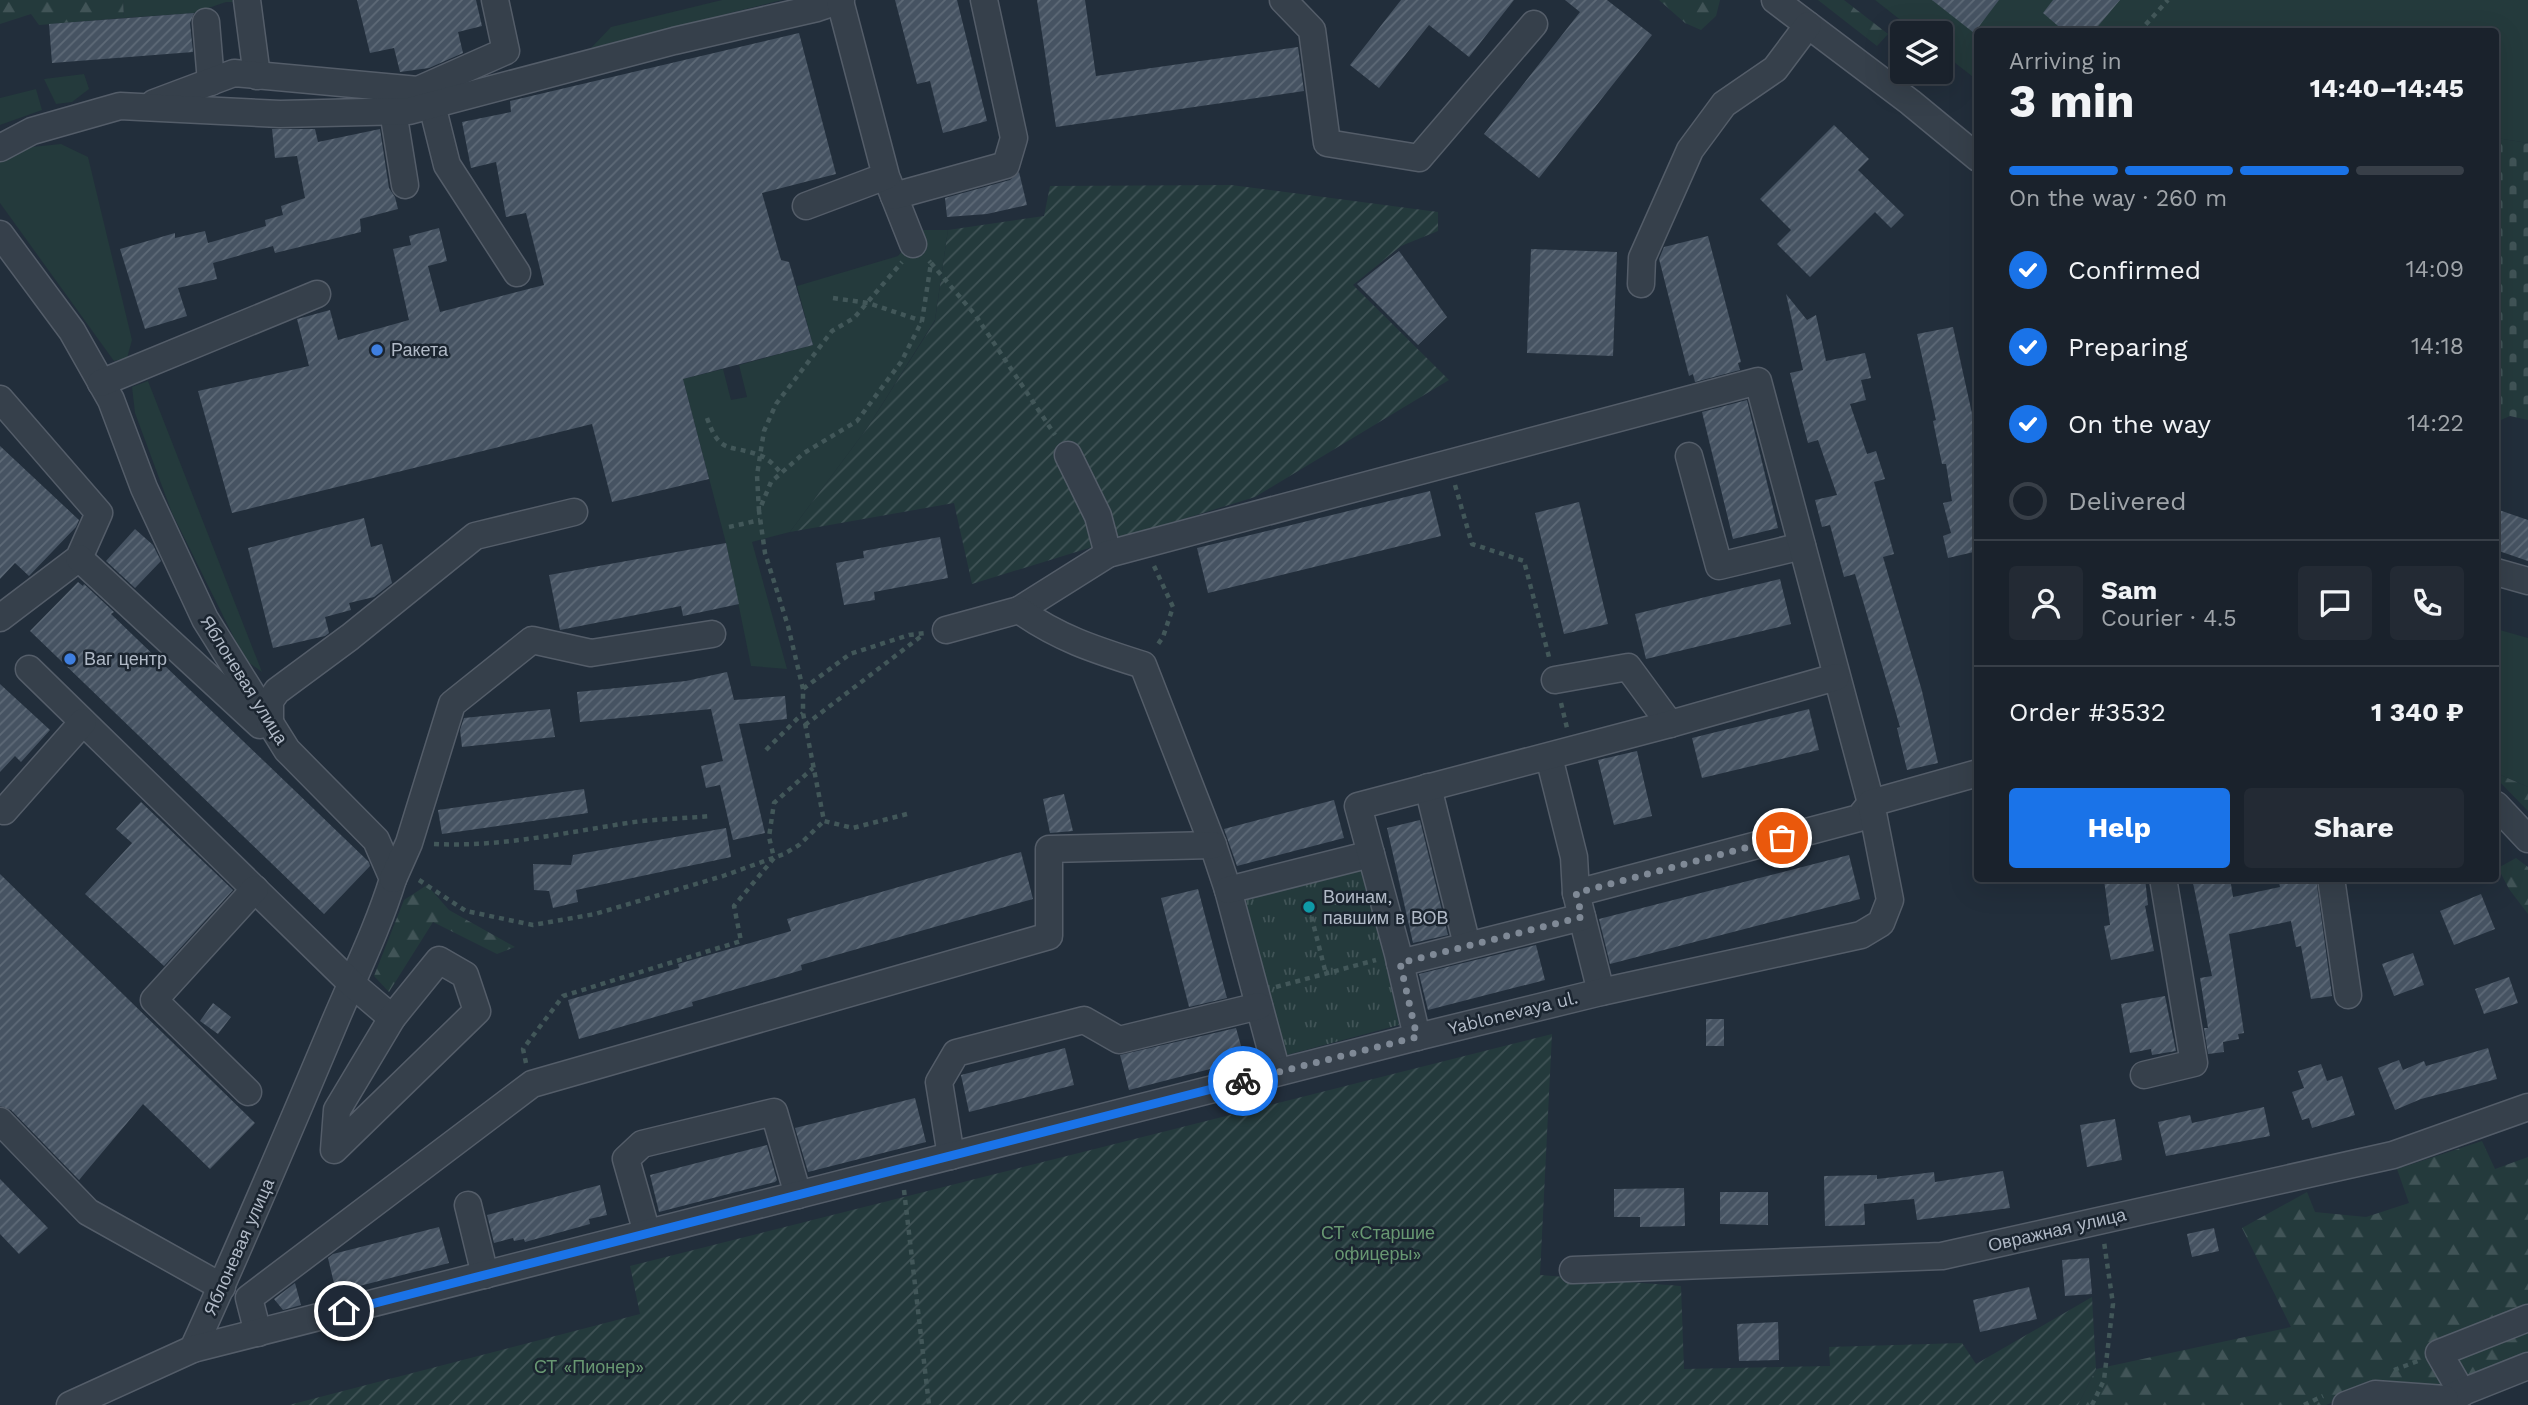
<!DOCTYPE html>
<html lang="en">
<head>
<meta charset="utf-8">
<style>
  :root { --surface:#1a222c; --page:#232a34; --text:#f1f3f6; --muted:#9fa4a9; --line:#383f48; --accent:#1a73e8 }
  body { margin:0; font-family:"Work Sans",sans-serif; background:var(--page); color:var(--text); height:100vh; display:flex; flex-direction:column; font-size:26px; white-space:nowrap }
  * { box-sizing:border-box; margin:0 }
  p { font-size:23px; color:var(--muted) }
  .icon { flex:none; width:38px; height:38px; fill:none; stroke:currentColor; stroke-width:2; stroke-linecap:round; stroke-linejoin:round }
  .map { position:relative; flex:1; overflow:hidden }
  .panel { position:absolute; left:1974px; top:28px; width:525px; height:854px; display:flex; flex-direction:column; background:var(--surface); border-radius:7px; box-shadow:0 7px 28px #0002,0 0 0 2px var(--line) }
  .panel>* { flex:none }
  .fabs { position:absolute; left:1890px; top:21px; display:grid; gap:14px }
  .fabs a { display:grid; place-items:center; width:63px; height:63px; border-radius:7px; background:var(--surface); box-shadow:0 7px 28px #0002,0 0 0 2px var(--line); font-size:35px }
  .pin { position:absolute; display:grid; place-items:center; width:60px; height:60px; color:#fff; margin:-30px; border:4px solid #fff; border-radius:50%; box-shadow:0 2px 7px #0007 }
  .courier { position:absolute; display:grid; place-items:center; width:70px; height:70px; margin:-35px; border:5px solid #1a73e8; border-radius:50%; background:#fff; color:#222; box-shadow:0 2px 9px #0007 }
  .summary em { font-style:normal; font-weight:700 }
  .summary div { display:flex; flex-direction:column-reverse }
  .summary { display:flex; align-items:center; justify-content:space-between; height:119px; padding:0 35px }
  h1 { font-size:46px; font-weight:700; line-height:52px }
  .bar { display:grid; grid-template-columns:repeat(4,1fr); gap:10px 7px; align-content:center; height:84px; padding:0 35px }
  .bar i { height:9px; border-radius:5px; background:var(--line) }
  .bar .on { background:var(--accent) }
  .bar p { grid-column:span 4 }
  .line { display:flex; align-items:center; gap:18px; padding:0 35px; border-top:2px solid var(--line) }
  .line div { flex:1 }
  .round { display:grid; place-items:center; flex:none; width:74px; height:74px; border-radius:7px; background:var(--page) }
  ol { padding:0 35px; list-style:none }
  li { display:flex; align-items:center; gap:21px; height:77px }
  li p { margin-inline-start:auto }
  li .icon { padding:7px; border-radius:50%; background:var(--accent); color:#fff; stroke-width:4 }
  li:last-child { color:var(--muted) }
  li i { width:38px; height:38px; border:4px solid var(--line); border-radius:50% }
  .cta { display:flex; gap:14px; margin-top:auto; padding:14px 35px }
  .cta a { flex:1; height:80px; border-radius:7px; background:var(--accent); color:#fff; font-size:28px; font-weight:700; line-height:80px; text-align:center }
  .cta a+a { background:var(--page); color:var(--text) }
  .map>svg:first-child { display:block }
  .grass { fill:#243a3c }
  .forest { fill:url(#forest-firs) }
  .cemetery { fill:url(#cemetery-stones) }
  .park { fill:url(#park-tufts) }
  .garden { fill:url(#garden-furrows) }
  .building { fill:url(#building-hatch) }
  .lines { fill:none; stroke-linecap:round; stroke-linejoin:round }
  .minor-casing { stroke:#545d69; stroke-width:29 }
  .path { stroke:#425759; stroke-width:4.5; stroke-dasharray:5 5; stroke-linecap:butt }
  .minor { stroke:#36404b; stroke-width:26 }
  .done { stroke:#7f8996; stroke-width:7; stroke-dasharray:0 12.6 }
  .route { stroke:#1a73e8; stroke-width:9 }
  .shop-dot { fill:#3f7fe0; stroke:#1b2530; stroke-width:2.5 }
  .culture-dot { fill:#0f9aa8; stroke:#1b2530; stroke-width:2.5 }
  .labels { text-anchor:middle; stroke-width:5; stroke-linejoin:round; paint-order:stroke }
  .poi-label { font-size:18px; fill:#b1bac7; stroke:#1b2530; text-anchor:start }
  .street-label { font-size:18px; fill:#b1bac7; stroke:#1b2530 }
  .park-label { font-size:18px; fill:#689872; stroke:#1b2530 }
</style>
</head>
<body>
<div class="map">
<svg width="2528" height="1405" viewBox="0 0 2528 1405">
  <defs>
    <pattern id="forest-firs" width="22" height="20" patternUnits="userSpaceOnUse" patternTransform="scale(1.75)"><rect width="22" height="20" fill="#243a3c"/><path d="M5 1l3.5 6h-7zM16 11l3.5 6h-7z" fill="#415457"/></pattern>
    <pattern id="cemetery-stones" width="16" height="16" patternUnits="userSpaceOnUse" patternTransform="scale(1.75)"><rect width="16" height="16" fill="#243a3c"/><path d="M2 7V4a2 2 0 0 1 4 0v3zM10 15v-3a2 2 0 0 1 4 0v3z" fill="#415457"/></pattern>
    <pattern id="park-tufts" width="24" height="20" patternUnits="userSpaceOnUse" patternTransform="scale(1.75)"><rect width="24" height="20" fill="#243a3c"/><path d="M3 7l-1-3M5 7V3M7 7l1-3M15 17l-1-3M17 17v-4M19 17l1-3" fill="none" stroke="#415457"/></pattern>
    <pattern id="garden-furrows" width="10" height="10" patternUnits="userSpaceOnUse" patternTransform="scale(1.75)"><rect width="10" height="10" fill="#243a3c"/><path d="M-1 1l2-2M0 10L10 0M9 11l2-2" fill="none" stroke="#415457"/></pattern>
    <pattern id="building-hatch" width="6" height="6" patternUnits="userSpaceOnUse" patternTransform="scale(1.75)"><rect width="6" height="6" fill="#465362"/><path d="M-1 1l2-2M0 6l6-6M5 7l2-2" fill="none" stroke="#5e6a77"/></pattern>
  </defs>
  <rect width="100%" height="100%" fill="#222e3b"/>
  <g class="grass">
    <polygon points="123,0 232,0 233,2 226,2 194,13 124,18"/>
    <polygon points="722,0 782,0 591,48 611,27"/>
    <polygon points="1875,0 2528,0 2528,143 2496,138 2496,32 1978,32 1977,80 1941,52 1941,33 1917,33"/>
    <polygon points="84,74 89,89 72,102 56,104 44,79"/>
    <polygon points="36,89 42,110 0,125 0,98"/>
    <polygon points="61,144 88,157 132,340 127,358 114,361 0,203 0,161 22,148"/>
    <polygon points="920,230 948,230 935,320 868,427 790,532 752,542 787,669 751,666 726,543 683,379 723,369 731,400 747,397 739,365 813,345 797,286 898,256"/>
    <polygon points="148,381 262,672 245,660 172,513 135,413 132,387"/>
    <polygon points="2500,630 2528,638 2528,787 2496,773 2496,641"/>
  </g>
  <g class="forest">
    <polygon points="0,0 123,0 124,18 39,25 31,14 0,24"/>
    <polygon points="1659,0 1720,0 1716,16 1701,30 1685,23"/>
    <polygon points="1818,0 1844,0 1888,34 1877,46"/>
    <polygon points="2496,773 2528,787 2528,811 2496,778"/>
    <polygon points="2516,858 2528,867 2528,914 2509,889 2498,868"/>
    <polygon points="427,885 449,910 515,947 497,954 433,922 389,992 374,976 404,900"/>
    <polygon points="2482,1141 2495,1169 2528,1157 2528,1359 2453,1391 2385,1383 2326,1405 2078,1405 2096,1369 2291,1327 2242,1228 2307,1192 2315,1212 2366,1217 2409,1203 2397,1169"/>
  </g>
  <polygon class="cemetery" points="2496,138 2528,143 2528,420 2510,416 2496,422"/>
  <polygon class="park" points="1366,867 1399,1025 1283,1056 1239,899"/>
  <g class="garden">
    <polygon points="1231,185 1438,212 1438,231 1401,246 1353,285 1449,380 1255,497 972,584 954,503 790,532 868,427 935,321 948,230 1044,216 1050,186"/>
    <polygon points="1552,1034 1540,1275 1681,1286 1684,1369 1830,1366 1829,1347 1962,1343 1976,1364 2092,1297 2096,1369 2078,1405 289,1405 640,1314 630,1266"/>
  </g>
  <g class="building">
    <polygon points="357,0 476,0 482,26 458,32 463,53 429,68 400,72 394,48 370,53"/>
    <polygon points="895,0 957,0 987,121 943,133 930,81 917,84"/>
    <polygon points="1037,0 1085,0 1096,76 1298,47 1304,91 1056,127"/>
    <polygon points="1401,0 1514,0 1469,57 1429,25 1379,88 1350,65"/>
    <polygon points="1565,0 1607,0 1652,35 1539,178 1484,134 1580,12"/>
    <polygon points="1932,0 1999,0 1974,33"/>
    <polygon points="2053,0 2120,0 2093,32 2065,32 2043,13"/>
    <polygon points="194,13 190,23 193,52 52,63 49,24"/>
    <polygon points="799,33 836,174 762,193 781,260 789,262 813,345 683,379 709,479 612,502 592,424 232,513 198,391 309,366 297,319 301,318 330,310 338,340 409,320 393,249 411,245 409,236 439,228 447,261 428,266 440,312 544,285 526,213 506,217 496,162 471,168 462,122 511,112 510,101"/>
    <polygon points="1834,125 1869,159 1858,170 1904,215 1891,228 1875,212 1810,277 1777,244 1791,230 1760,199"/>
    <polygon points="272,129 315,129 318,142 380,129 389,188 395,197 398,209 360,219 361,232 275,253 273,246 213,263 217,279 178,288 187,316 145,329 120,249 175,233 175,238 205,231 208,243 266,226 265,220 283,215 281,206 305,198 297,156 275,158"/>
    <polygon points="1019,172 1027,205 987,214 947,217 945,198 1010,180"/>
    <polygon points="1708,236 1741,362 1738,363 1740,370 1695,382 1693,374 1689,376 1659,259 1664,247"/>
    <polygon points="1531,249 1617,252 1613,356 1527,353"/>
    <polygon points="1399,251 1447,317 1418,345 1357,284"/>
    <polygon points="1786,294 1807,320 1816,315 1826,361 1865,353 1871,378 1861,380 1866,400 1850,404 1867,454 1876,451 1885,479 1874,482 1894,554 1883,557 1922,691 1938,763 1907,770 1897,728 1900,727 1855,574 1844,577 1830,525 1822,527 1815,500 1837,495 1818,440 1808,443 1800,413 1790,373 1803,370"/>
    <polygon points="1953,327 1978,441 1978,551 1948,558 1943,536 1951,533 1943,503 1952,501 1946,464 1942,464 1933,421 1936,420 1917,334"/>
    <polygon points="1747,400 1778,528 1733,539 1702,412"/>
    <polygon points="0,446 79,520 76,527 29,576 15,563 0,579"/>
    <polygon points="1430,491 1441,536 1208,593 1197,548"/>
    <polygon points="1579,502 1608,624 1564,634 1535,513"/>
    <polygon points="2496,509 2528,520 2528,561 2496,550"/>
    <polygon points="364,518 371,547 382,544 392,583 374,597 349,603 351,610 325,617 329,633 325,636 273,648 248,548"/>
    <polygon points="135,529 153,545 161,561 135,588 106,561"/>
    <polygon points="940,537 948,578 874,592 875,600 844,605 836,563 864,558 863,551"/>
    <polygon points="726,543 739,604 683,616 681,606 560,630 549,575"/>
    <polygon points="1780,579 1791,624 1646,659 1635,614"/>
    <polygon points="78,582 83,586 84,584 114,612 111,614 369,862 370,866 324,914 30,631"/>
    <polygon points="727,672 734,700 785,696 787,719 739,724 765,833 733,840 720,785 706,788 701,766 723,761 711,709 580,722 577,692 686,681"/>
    <polygon points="0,684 50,730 21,762 15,756 0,772"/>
    <polygon points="550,709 555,737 462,747 460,730 464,718"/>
    <polygon points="1809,709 1819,750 1702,778 1692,738"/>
    <polygon points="1637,751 1652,816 1614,825 1598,760"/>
    <polygon points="584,789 588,813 442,834 438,810"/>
    <polygon points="1064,794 1073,831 1050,833 1043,799"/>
    <polygon points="1334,800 1344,838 1237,866 1224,829"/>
    <polygon points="141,802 233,890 164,966 85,894 132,843 116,829"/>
    <polygon points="1420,820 1448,935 1413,943 1387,828"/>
    <polygon points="726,828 731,857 576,890 578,902 553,908 549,891 534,890 533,864 571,865 573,855"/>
    <polygon points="1021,852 1033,899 801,965 802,970 692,1002 693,1006 579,1039 568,1000 679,968 678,964 791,931 787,919"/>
    <polygon points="1849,855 1860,899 1610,964 1599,919"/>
    <polygon points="0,874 255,1123 210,1169 143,1104 79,1180 11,1110 0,1106"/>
    <polygon points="2118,878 2145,878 2148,905 2145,906 2154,951 2111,960 2104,926 2110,925 2104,880"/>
    <polygon points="2192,878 2230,878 2233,897 2280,887 2278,878 2316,878 2332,996 2311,999 2301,946 2296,947 2291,921 2229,934 2244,1033 2238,1034 2239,1039 2223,1042 2224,1052 2208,1054 2204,1028 2208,1028 2200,978 2212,976"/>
    <polygon points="1198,889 1227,998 1189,1007 1161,898"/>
    <polygon points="2481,894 2495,929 2454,945 2440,911"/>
    <polygon points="1536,945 1545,980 1428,1010 1419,974"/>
    <polygon points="2413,953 2424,985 2394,996 2382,964"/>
    <polygon points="2509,977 2518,1003 2484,1014 2475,989"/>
    <polygon points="2165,996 2176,1051 2152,1055 2151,1049 2130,1053 2121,1004"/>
    <polygon points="213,1003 231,1017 218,1034 200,1021"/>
    <rect x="1706" y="1019" width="18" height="27"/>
    <polygon points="1236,1028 1245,1060 1129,1090 1120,1055"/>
    <polygon points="1065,1048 1074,1085 969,1112 961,1075"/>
    <polygon points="2488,1048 2497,1079 2421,1099 2395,1110 2378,1068 2399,1060 2403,1070 2424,1061 2426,1066"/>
    <polygon points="2321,1064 2327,1081 2342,1076 2355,1115 2312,1128 2309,1118 2302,1120 2292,1092 2304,1088 2298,1071"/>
    <polygon points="915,1098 926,1142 808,1172 795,1128"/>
    <polygon points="2264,1107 2270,1136 2166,1156 2158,1122 2190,1115 2192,1123"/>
    <polygon points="2115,1119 2122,1160 2087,1167 2080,1125"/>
    <polygon points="767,1145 777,1180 775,1182 659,1212 650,1175"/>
    <polygon points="2003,1171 2010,1208 1917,1220 1914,1199 1864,1204 1865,1225 1825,1226 1824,1176 1877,1175 1877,1179 1934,1172 1935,1182"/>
    <polygon points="0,1179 48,1228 19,1254 0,1234"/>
    <polygon points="600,1185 607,1215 589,1219 590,1224 525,1242 524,1239 514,1241 513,1238 494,1243 487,1215"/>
    <polygon points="1684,1188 1685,1226 1640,1227 1640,1217 1614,1217 1614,1189"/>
    <polygon points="1720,1192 1768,1192 1768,1225 1720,1224"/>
    <polygon points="439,1227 449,1263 336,1292 328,1258 333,1254"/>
    <polygon points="2214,1228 2219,1251 2192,1257 2187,1234"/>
    <polygon points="2089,1258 2092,1294 2065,1296 2062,1260"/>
    <polygon points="295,1283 301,1305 283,1310 274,1299"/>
    <polygon points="2029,1287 2037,1319 1980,1332 1973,1300"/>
    <polygon points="1778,1322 1779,1360 1739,1361 1737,1324"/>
  </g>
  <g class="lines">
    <g class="minor-casing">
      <g id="minor">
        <polyline points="247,0 257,76"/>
        <polyline points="1283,0 1312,30 1327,143 1419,158 1534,24"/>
        <polyline points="1775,0 1910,102 1978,158"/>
        <polyline points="206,22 211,82"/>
        <polyline points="154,103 234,73 418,90 506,51 495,0"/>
        <polyline points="432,105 447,165 517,273"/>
        <polyline points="393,111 405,185"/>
        <polyline points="0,148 32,131 120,106 280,114 409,111 674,41 817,8 841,0"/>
        <polyline points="888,181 913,244"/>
        <polyline points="894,196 1006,165 1014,138 984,0"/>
        <polyline points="806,206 886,176 840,1"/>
        <path d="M0,234L72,331L111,400L144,488L205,619L287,750L376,840L393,879C377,931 352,980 331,1031C286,1138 241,1244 193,1349"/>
        <polyline points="1641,284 1642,258 1690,150 1724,104 1775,69 1808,25"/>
        <polyline points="101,383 317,294"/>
        <polyline points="0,399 99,513 79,558 0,618"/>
        <polyline points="1068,455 1098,516 1108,554"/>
        <polyline points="1689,456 1719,566 1802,546"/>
        <polyline points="79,558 260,725"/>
        <polyline points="2496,572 2528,581"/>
        <polyline points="1019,610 1108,554 1758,381 1871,803 1859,818 1576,893 1601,992"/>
        <path d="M946,630L1019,610C1060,639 1096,650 1143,665L1213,845L1228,890L1277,1072"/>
        <polyline points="29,669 351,983 392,1018"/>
        <polyline points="1555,680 1628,667 1670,724"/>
        <polyline points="270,723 270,701 277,691 350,637 475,536 574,512"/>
        <polyline points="1549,757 1574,857 1576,893"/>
        <polyline points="1428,787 1467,945"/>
        <polyline points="2496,805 2528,839"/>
        <polyline points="4,811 83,722"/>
        <polyline points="2331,878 2348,995"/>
        <polyline points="393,879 409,843 452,704 532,640 591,653 712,634"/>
        <polyline points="1228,890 1371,854"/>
        <polygon points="439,960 465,975 477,1011 334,1150 337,1110 392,1018"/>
        <polyline points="1400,963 1582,917"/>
        <polyline points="1417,1037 1398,954 1358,806 1670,724 1836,677"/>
        <polyline points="2144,1075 2194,1063 2163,878"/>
        <polyline points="248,1092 154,1000 255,889"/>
        <polyline points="0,1121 88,1212 222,1287"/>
        <polyline points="951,1156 939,1082 956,1053 1084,1020 1119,1040 1259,1006"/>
        <polyline points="468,1205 485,1275"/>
        <polyline points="647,1233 626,1159 642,1144 774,1112 798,1195"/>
        <polyline points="1573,1270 1942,1256 2393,1155 2528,1107"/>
        <polyline points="258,1333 249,1298 532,1084 1049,936 1049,849 1213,845"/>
        <polyline points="2462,1393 2439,1353 2528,1318"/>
        <polyline points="2445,1399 2528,1366"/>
        <polyline points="70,1405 193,1349 1417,1037 1601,992 1861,935 1881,923 1890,900 1871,803 1978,773"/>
        <polyline points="2346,1405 2375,1394 2445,1399"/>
      </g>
    </g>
    <g class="path">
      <polyline points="2139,32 2168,0"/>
      <polyline points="931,263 976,316 1055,435"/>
      <polyline points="833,298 868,303 922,321"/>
      <path d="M707,418C720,455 729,444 759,455C768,458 775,466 781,473"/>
      <polyline points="1455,485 1472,544 1524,561 1549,657"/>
      <polyline points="759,511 757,475 764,431 776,404 832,331 854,318 902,262"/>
      <polyline points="729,527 760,520"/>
      <polyline points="1154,566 1173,607 1163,637 1156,647"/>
      <polyline points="803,689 788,626 765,553 759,511 771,482 804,453 857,421 901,362 922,321 931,263 929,261"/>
      <polyline points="1561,703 1567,728"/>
      <polyline points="805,725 924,634"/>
      <polyline points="766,750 803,713"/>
      <polyline points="907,814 853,828 824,821 803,713 803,689 850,654 909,635 925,633"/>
      <path d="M434,844C495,847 554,835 615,825C646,819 679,819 711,816"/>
      <polyline points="419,880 466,911 533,925 595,914 723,876 784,854 799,845 824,821"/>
      <polyline points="1309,907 1326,974"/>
      <polyline points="1276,987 1376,960"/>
      <polyline points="526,1063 523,1049 563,996 741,941 734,906 774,858 769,837 774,803 813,768"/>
      <polyline points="904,1190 929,1405"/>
      <polyline points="2394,1370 2418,1361"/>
      <polyline points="2092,1405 2104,1380 2113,1304 2104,1242"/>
      <polyline points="2304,1405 2323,1396"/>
    </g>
    <use href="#minor" class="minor"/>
  </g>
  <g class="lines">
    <polyline class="done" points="1243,1081 1417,1037 1400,963 1582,917 1576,893 1782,838"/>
    <polyline class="route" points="344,1311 1243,1081"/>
  </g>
  <g class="shop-dot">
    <circle cx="377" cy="350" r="7"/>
    <circle cx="70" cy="659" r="7"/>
  </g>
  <circle class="culture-dot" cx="1309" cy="907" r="7"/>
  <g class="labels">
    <g class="poi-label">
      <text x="391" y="356">Ракета</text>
      <text x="84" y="665">Ваг центр</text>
      <text x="1323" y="903">Воинам,<tspan x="1323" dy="21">павшим в ВОВ</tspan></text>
    </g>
    <g class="street-label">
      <text transform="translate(244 680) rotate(58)" y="6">Яблоневая улица</text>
      <text transform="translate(1513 1013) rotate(-14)" y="6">Yablonevaya ul.</text>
      <text transform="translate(2057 1230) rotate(-13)" y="6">Овражная улица</text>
      <text transform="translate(239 1247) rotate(-66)" y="6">Яблоневая улица</text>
    </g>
    <g class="park-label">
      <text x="1378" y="1239">СТ «Старшие<tspan x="1378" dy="21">офицеры»</tspan></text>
      <text x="589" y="1373">СТ «Пионер»</text>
    </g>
  </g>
</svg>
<div class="fabs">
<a><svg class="icon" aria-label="layers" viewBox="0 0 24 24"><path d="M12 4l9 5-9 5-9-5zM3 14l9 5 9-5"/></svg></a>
</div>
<div class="pin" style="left:1782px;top:838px;background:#ea580c"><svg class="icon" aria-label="bag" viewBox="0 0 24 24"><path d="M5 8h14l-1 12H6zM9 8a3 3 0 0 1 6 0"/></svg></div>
<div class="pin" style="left:344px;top:1311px;background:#1f2937"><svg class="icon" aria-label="home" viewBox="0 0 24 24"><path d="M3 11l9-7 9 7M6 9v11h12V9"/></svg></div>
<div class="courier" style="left:1243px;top:1081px"><svg class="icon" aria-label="bike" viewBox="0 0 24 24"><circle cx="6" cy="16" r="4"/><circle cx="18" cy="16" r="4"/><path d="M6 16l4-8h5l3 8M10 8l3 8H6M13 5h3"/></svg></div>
<section class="panel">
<div class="summary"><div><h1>3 min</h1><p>Arriving in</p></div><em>14:40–14:45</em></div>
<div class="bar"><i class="on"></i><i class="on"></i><i class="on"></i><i></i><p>On the way · 260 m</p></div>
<ol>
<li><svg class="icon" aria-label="check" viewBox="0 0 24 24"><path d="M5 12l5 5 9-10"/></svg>Confirmed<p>14:09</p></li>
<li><svg class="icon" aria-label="check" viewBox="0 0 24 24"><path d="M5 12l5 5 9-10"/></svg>Preparing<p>14:18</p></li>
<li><svg class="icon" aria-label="check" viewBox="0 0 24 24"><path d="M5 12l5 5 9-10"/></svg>On the way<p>14:22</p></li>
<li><i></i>Delivered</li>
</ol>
<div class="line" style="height:126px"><a class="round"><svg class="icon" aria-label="person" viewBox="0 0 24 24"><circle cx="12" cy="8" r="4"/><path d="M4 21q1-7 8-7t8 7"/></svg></a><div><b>Sam</b><p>Courier · 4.5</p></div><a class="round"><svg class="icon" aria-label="chat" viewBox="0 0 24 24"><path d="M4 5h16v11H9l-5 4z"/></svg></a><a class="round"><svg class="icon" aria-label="phone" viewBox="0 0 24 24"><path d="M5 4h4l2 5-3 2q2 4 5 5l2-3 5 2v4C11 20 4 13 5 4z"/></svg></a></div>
<div class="line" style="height:91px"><div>Order #3532</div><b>1 340 ₽</b></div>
<div class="cta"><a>Help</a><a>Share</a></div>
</section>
</div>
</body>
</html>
